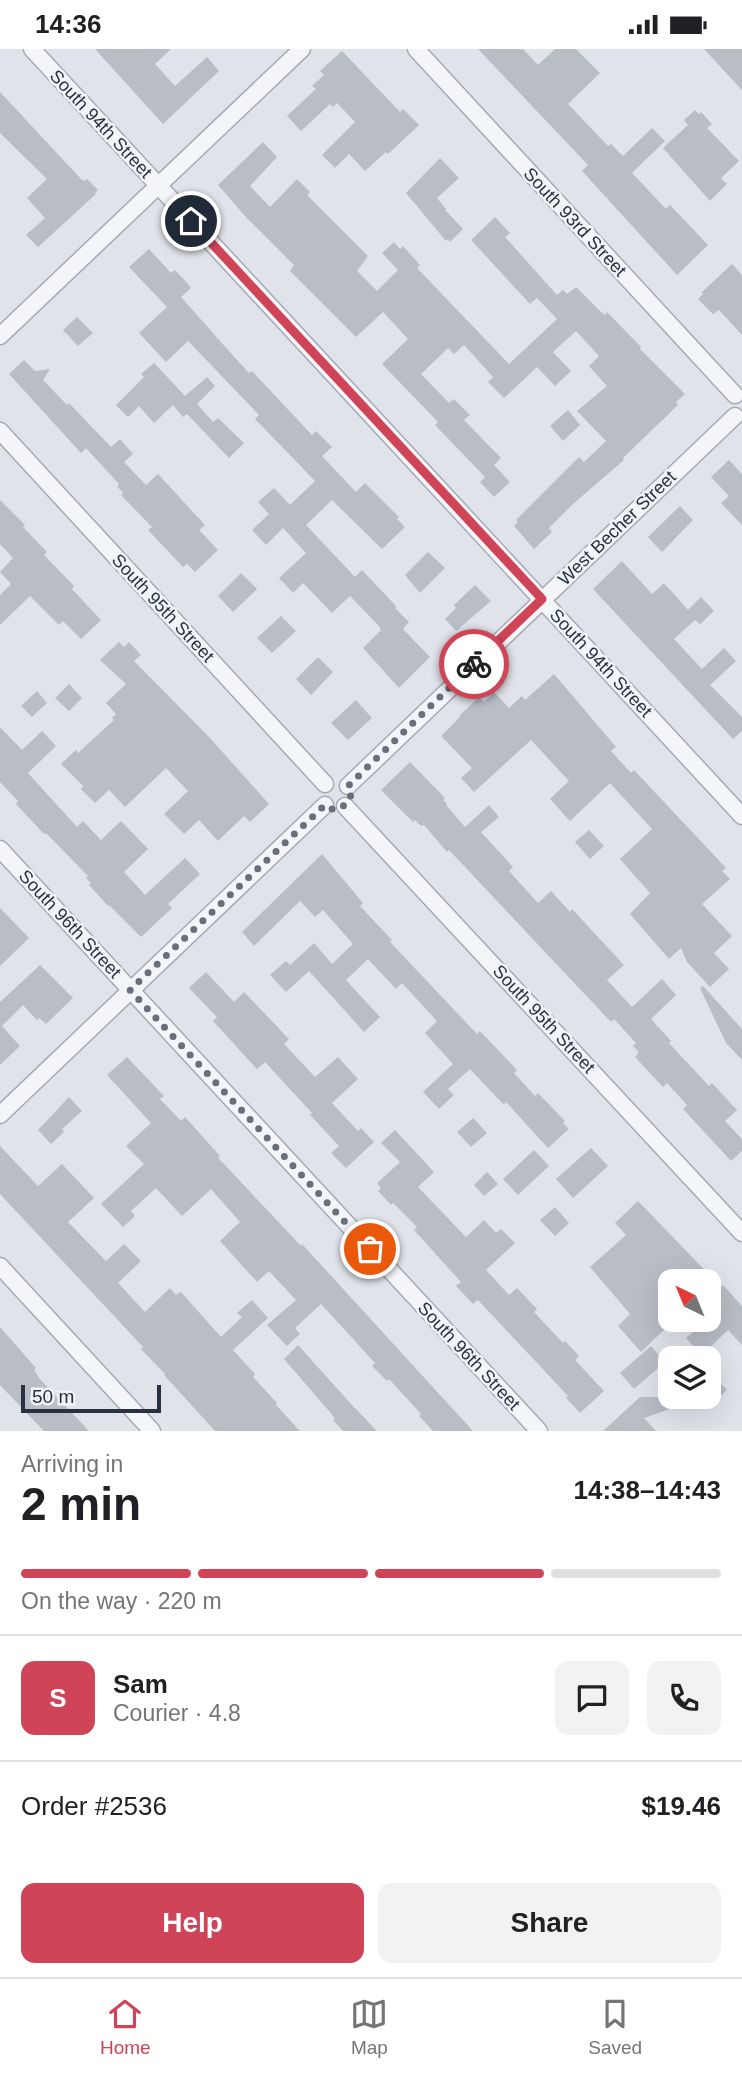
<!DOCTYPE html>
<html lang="en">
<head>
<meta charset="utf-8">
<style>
  :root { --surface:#fff; --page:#f2f2f2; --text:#202124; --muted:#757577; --line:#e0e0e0; --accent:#d04458 }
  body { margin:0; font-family:Arial,sans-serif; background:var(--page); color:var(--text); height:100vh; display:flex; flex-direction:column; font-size:26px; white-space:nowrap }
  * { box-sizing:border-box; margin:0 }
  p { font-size:23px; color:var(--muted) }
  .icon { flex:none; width:38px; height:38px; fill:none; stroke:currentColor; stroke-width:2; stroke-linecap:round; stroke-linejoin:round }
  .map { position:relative; height:1382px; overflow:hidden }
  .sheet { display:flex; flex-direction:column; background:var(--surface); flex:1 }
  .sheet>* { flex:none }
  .needle { width:46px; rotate:317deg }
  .tools { position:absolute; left:658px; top:1220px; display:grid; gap:14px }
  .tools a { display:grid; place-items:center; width:63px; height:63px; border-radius:14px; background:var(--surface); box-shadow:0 7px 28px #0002; font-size:35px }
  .scale { position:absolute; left:21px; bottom:18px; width:140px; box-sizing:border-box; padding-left:7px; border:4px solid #293141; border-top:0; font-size:19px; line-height:24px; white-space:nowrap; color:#293141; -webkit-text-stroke:5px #f0f3f7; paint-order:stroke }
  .pin { position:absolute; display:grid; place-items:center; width:60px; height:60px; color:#fff; margin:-30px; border:4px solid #fff; border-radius:50%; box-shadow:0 2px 7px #0007 }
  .courier { position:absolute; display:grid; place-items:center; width:70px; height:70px; margin:-35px; border:5px solid #d04458; border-radius:50%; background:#fff; color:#222; box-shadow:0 2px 9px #0007 }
  .summary em { font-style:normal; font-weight:700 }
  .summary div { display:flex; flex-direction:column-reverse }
  .summary { display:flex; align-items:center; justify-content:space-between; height:119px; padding:0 21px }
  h1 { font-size:46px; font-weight:700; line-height:52px }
  .bar { display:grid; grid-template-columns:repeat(4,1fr); gap:10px 7px; align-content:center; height:84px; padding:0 21px }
  .bar i { height:9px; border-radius:5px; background:var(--line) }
  .bar .selected { background:var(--accent) }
  .bar p { grid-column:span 4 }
  .line { display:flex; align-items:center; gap:18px; padding:0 21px; border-top:2px solid var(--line) }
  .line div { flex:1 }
  .round { display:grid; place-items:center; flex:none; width:74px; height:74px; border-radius:14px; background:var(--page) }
  .cta { display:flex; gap:14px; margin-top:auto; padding:14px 21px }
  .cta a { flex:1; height:80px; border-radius:14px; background:var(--accent); color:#fff; font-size:28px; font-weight:700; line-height:80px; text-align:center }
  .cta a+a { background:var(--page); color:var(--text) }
  .status { display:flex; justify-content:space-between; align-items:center; height:49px; padding:0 35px; background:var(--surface); direction:ltr }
  .status svg { height:19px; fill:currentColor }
  .menu { display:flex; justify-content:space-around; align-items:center; height:98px; border-top:2px solid var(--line); background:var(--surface); font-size:19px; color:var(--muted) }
  .menu a { display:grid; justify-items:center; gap:4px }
  .menu .selected { color:var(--accent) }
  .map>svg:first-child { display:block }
  .building { fill:#b8bdc6 }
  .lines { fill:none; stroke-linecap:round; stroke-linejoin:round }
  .minor-casing { stroke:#a5abb4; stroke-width:19 }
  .minor { stroke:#f3f5f8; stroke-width:16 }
  .done { stroke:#69707c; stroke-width:7; stroke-dasharray:0 12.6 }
  .route { stroke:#d04458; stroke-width:9 }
  .labels { text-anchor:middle; stroke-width:5; stroke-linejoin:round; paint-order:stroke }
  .street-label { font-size:18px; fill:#293141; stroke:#f0f3f7 }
</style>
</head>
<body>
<div class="status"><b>14:36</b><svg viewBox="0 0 49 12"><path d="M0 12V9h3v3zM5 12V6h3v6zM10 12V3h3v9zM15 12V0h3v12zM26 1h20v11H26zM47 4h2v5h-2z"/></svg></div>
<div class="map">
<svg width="742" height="1382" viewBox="0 0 742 1382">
  <rect width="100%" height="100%" fill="#e0e4ea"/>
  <g class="building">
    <polygon points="95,0 171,0 155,15 175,37 207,8 219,22 163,75"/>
    <polygon points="478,0 523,0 538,16 555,0 576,0 600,24 568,55 608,97 611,95 623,107 652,79 665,92 632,124 666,160 670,156 708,196 677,226 582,122 588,116"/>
    <polygon points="704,0 742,0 742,41"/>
    <polygon points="342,2 400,63 403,60 419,76 388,105 386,103 365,122 349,105 335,119 322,106 355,73 337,54 333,58 330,55 301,82 287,67 316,40 312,37 324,26 320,22"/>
    <polygon points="0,43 81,130 84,132 87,130 98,141 95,144 96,145 38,198 26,186 45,169 27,149 47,130 0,84"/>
    <polygon points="695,61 699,65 701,63 712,75 707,79 739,112 721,129 727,135 710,152 663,99 688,76 684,71"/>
    <polygon points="263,93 277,108 250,137 270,158 297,130 310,143 307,146 368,207 357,222 377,242 398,221 382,204 394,193 400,200 403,197 420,216 417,219 509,315 557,270 537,249 530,255 471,191 495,168 510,184 505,188 557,246 563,241 567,245 576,238 599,261 605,266 607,263 641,298 640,300 685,345 676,353 678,356 623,409 624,411 573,455 549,479 552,483 534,500 514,477 518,473 516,471 579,408 584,413 606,392 577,362 607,337 589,317 599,307 576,282 553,303 571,322 555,337 537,318 504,349 488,333 493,328 464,296 454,305 448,299 421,325 449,354 454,350 470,366 464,371 501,409 494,416 510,433 494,448 480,433 485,428 435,376 438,373 382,315 408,290 383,263 356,288 290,222 294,216 245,167 218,136"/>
    <polygon points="440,109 459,129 437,149 446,160 445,161 463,180 450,193 448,190 446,192 406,144"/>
    <polygon points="149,200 171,224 175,221 187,234 191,239 181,248 228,301 249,324 252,322 312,386 316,382 332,398 322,407 356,443 365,434 399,468 397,470 405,478 382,500 332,451 306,476 355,528 362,521 396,557 395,559 409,573 403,580 430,608 399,639 363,599 381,581 379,577 350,547 332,564 303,534 293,544 279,529 306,504 283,479 266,496 252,481 269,465 258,453 274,439 290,456 315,432 255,370 259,366 188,292 166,313 139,284 167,258 129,218"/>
    <polygon points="732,215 742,226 742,286 719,261 713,265 698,250 703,245 702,243"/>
    <polygon points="77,268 93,284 78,297 63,281"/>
    <polygon points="24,311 35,322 50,320 43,331 67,356 69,354 111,398 120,390 133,405 124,413 146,436 158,425 205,476 199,481 218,501 195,523 187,515 183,518 148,481 152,478 121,446 123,444 117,437 119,435 86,399 81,404 9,325"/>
    <polygon points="154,314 185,347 207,328 215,337 197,355 213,373 218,369 244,394 229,409 187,365 183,368 173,356 154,374 139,357 128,368 116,356 144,328 141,325"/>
    <polygon points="568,361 580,376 563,392 550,377"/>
    <polygon points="729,411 742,425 742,476 721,454 729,447 711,428"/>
    <polygon points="0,451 25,476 23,478 47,503 44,506 74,537 72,540 101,571 81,590 63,572 59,576 30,547 0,576 0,546 11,535 0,523 13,509 0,495"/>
    <polygon points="680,457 693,471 662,503 648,488"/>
    <polygon points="428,503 445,519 420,544 405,526"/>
    <polygon points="622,512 652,545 664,534 688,561 701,548 714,562 700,575 695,571 674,590 702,620 724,599 736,612 710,636 742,668 742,682 733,690 593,540"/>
    <polygon points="241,524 257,540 233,563 218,547"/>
    <polygon points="475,536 491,552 456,582 445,570 456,559 454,556"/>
    <polygon points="281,567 296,582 272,604 257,589"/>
    <polygon points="119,593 124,598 129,593 141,606 134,612 209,688 269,755 250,773 244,767 218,792 199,771 184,785 164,765 188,742 166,719 125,758 109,741 95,754 81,740 83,737 61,715 76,701 78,704 114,671 112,669 116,665 106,654 126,635 100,611"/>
    <polygon points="318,608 333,623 311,646 296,630"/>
    <polygon points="554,625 616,698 611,702 631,724 634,721 726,819 722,822 730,830 702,855 732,887 714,904 729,920 710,938 687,913 681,899 669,910 630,865 650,844 620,810 652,780 610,734 570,772 550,750 569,732 531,691 474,743 461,729 472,719 441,687 460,668 459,667 479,648 484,653 494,643 509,659 522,647 525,651"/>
    <polygon points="69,635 82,649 69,662 55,649"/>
    <polygon points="37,642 47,654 32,668 21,657"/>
    <polygon points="356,651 372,669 348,691 331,674"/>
    <polygon points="0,678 22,701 42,682 56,697 28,724 77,778 83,772 101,791 121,772 148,800 124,823 145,846 185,809 200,825 168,855 172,859 141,888 109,856 108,857 89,836 91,834 86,829 88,827 46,784 44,785 16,755 18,752 0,733"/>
    <polygon points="410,713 445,749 443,751 447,755 446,756 465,778 489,756 499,768 481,783 513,818 509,822 538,854 551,842 570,863 572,860 624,916 607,931 632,958 662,930 676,946 651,970 671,992 669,994 709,1037 712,1034 737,1061 725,1072 742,1090 742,1102 731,1112 683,1060 687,1056 667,1034 663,1038 635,1008 639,1003 633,997 636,994 614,970 611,973 449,801 447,803 424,776 421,777 415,771 413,773 381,741"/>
    <polygon points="589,781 604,797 590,810 575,793"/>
    <polygon points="322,805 363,854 360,857 392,891 390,893 477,985 480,982 517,1021 514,1024 535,1047 538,1044 565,1072 563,1074 569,1080 548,1099 506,1053 504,1056 470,1020 448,1040 454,1046 439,1060 423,1043 453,1015 425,984 437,972 402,934 396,940 368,910 346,931 380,968 364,983 309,922 286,943 270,926 286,912 290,916 314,894 332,915 353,895 323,861 315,868 300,852 254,897 242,883"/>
    <polygon points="0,859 29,889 0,917"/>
    <polygon points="40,916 73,949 46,975 39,969 37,971 23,956 2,977 20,997 0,1016 0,953"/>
    <polygon points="206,923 234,953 244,943 289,990 284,995 315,1028 338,1008 358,1030 332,1054 358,1082 361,1079 374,1093 346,1119 331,1104 339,1097 310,1066 312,1064 265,1013 257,1020 213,972 217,968 189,939"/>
    <polygon points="703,937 742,980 742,1011 726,994 700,939"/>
    <polygon points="127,1008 164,1047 160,1050 181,1072 185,1068 220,1107 218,1109 223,1114 301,1197 302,1195 473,1382 433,1382 419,1367 421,1365 389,1330 387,1332 372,1317 375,1314 321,1255 295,1279 300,1285 287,1297 267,1276 296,1251 269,1222 257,1233 220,1192 240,1173 211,1140 182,1167 156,1139 131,1162 135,1167 123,1178 101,1155 144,1115 126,1097 151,1074 107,1026"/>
    <polygon points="69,1048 82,1062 62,1080 64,1083 51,1095 38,1081"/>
    <polygon points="473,1069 487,1084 471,1098 457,1083"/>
    <polygon points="395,1081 434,1123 418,1138 466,1188 484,1171 496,1184 501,1180 515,1194 486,1221 509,1246 517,1239 537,1260 534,1263 563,1294 565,1292 579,1307 575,1311 604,1342 580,1364 566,1349 568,1347 478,1251 473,1255 456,1237 461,1233 414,1181 417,1178 393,1154 391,1156 378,1142 381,1139 377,1134 400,1113 381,1094"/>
    <polygon points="0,1097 38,1137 62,1115 94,1149 68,1173 106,1212 124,1195 141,1212 118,1234 145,1263 170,1239 176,1246 181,1243 221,1288 242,1268 237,1264 252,1251 268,1269 233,1301 255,1325 253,1328 277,1354 276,1356 300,1382 215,1382 164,1326 165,1325 141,1300 143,1298 0,1145"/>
    <polygon points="591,1099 608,1117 573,1149 556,1130"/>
    <polygon points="534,1101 549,1117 518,1146 503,1130"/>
    <polygon points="487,1123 498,1135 484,1147 474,1136"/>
    <polygon points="638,1152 721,1238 723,1236 742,1257 742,1296 728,1281 702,1306 686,1289 709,1270 709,1232 673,1232 670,1229 670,1275 641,1303 618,1277 630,1265 590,1218 626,1186 615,1174"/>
    <polygon points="555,1158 569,1174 555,1187 540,1171"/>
    <polygon points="0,1278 36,1319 34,1321 40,1330 89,1382 44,1382 0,1336"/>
    <polygon points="298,1296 351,1355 377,1382 343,1382 333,1371 335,1369 284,1310"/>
    <polygon points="651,1297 665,1313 634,1340 620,1324"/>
    <polygon points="709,1322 727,1341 709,1358"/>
    <polygon points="640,1348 683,1348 667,1361 644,1369 656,1382 603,1382"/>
  </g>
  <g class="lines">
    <g class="minor-casing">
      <g id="minor">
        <polyline points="32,0 742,767"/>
        <polyline points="416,0 735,346"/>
        <polyline points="0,287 302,0"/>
        <polyline points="0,382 325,735"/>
        <polyline points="348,737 735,367"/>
        <polyline points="345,757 742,1184"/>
        <polyline points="0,800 539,1382"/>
        <polyline points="0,1066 325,756"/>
        <polyline points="0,1217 152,1382"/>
      </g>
    </g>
    <use href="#minor" class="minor"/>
  </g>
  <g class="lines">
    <polyline class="done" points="370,1200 130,941 325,756 334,761 347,755 351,746 348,737 474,615"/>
    <polyline class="route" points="191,172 542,550 474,615"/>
  </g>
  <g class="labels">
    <g class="street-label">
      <text transform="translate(101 75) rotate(47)" y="6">South 94th Street</text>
      <text transform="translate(575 173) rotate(47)" y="6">South 93rd Street</text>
      <text transform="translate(617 479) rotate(-44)" y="6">West Becher Street</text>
      <text transform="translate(163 559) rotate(47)" y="6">South 95th Street</text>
      <text transform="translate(601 614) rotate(47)" y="6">South 94th Street</text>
      <text transform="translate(70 875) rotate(47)" y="6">South 96th Street</text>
      <text transform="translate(544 970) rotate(47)" y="6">South 95th Street</text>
      <text transform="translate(469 1307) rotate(47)" y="6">South 96th Street</text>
    </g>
  </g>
</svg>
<div class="tools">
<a><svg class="needle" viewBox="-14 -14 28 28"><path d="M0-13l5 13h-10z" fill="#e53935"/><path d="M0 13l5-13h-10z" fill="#757577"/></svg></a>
<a><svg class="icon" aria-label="layers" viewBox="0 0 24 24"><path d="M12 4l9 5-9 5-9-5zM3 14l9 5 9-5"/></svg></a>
</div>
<div class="scale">50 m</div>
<div class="pin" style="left:370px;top:1200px;background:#ea580c"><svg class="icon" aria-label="bag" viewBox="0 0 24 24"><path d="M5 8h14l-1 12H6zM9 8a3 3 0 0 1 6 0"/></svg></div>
<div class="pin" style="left:191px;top:172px;background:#1f2937"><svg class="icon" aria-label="home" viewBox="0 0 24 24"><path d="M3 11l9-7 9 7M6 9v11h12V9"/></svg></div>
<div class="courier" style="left:474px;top:615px"><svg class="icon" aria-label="bike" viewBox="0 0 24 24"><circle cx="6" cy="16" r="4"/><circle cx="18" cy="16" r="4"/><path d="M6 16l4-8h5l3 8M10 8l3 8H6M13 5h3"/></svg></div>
</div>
<section class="sheet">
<div class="summary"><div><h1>2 min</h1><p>Arriving in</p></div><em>14:38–14:43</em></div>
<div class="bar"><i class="selected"></i><i class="selected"></i><i class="selected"></i><i></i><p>On the way · 220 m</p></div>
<div class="line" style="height:126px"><b class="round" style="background:var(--accent);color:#fff">S</b><div><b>Sam</b><p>Courier · 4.8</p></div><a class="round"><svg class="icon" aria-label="chat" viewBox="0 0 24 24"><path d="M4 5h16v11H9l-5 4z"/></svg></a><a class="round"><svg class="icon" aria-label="phone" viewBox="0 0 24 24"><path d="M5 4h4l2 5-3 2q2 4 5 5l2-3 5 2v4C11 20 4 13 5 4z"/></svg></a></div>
<div class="line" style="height:91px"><div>Order #2536</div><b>$19.46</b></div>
<div class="cta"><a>Help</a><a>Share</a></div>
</section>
<nav class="menu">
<a class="selected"><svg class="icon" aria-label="home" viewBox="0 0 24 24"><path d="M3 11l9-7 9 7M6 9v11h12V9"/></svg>Home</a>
<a><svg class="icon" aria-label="map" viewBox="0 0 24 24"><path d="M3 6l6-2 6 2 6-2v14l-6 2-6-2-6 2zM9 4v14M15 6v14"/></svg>Map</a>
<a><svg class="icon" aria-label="saved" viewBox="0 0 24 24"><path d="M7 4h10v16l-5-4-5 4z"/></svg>Saved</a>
</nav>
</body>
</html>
